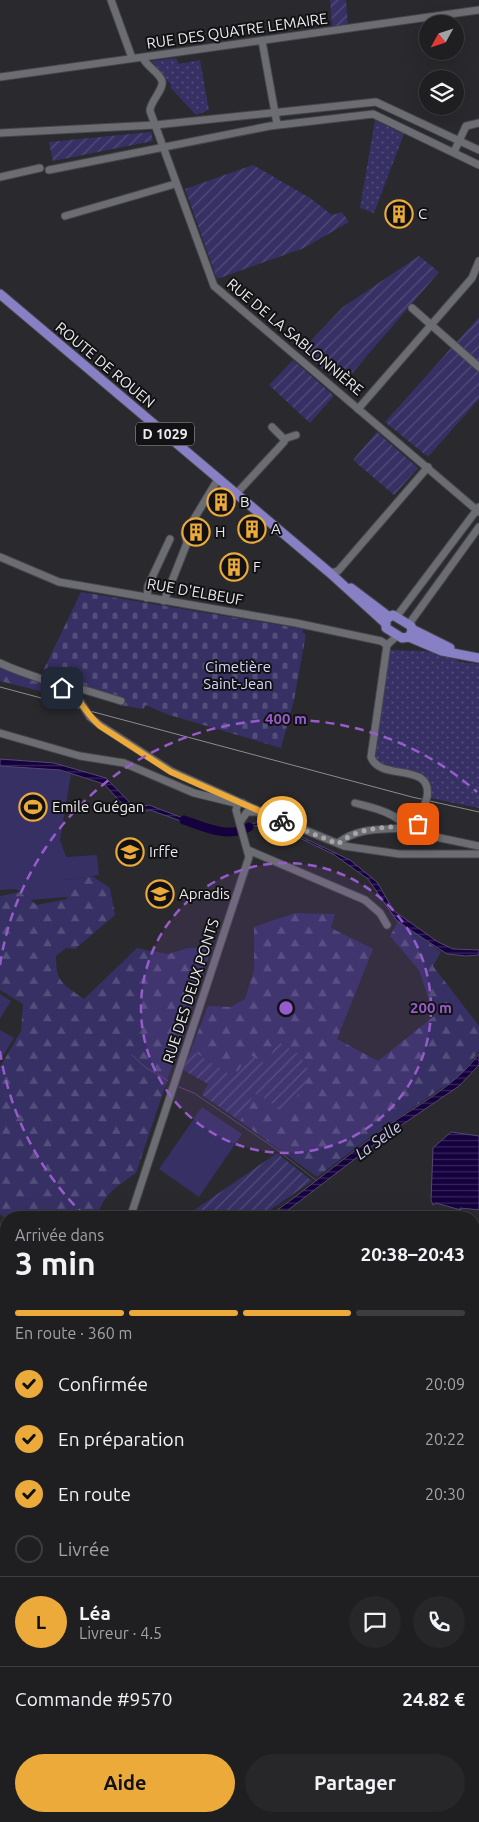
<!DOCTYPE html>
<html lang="fr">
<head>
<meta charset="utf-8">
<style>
  :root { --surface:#1f1f22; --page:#27272a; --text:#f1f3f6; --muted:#a1a2a5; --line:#3c3d40; --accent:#ebaa39 }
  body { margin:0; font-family:Ubuntu,sans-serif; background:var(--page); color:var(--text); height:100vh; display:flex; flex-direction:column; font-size:19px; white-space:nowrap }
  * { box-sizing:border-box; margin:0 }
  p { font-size:16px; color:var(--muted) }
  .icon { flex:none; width:28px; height:28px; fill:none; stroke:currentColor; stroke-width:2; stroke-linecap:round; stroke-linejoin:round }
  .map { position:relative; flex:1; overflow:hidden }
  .side { position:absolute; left:0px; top:1211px; width:480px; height:611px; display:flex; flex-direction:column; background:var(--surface); border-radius:20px 20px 0 0; box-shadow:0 5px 20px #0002,0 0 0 1px var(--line) }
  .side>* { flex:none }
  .needle { width:32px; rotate:230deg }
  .fabs { position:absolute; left:419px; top:15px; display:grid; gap:10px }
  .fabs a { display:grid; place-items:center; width:45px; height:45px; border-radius:50%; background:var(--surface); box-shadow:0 5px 20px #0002,0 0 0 1px var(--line); font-size:25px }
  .pin { position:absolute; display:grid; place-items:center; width:42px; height:42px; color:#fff; margin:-21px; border-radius:10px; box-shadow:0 2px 8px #0006 }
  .courier { position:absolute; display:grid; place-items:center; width:50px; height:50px; margin:-25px; border:4px solid #ebaa39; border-radius:50%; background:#fff; color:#222; box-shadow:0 1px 6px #0007 }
  .headline em { font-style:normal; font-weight:700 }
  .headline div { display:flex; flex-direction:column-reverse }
  .headline { display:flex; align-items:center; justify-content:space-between; height:85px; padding:0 15px }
  h1 { font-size:32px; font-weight:700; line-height:38px }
  .bar { display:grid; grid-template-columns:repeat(4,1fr); gap:8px 5px; align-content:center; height:60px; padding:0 15px }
  .bar i { height:6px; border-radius:4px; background:var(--line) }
  .bar .active { background:var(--accent) }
  .bar p { grid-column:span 4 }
  .line { display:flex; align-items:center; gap:12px; padding:0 15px; border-top:1px solid var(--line) }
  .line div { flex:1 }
  .round { display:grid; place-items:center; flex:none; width:52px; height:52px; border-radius:26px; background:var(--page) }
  ol { padding:0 15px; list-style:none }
  li { display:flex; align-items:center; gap:15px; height:55px }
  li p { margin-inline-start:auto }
  li .icon { padding:5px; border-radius:50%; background:var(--accent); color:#111; stroke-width:4 }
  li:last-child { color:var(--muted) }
  li i { width:28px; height:28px; border:2px solid var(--line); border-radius:50% }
  .primary-button { display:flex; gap:10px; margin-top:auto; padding:10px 15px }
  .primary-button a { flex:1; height:58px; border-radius:30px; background:var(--accent); color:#111; font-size:20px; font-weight:700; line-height:58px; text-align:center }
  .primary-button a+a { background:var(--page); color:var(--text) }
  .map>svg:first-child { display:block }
  .grass { fill:url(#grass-tufts) }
  .forest { fill:url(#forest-firs) }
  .cemetery { fill:url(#cemetery-stones) }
  .park { fill:url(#park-dots) }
  .garden { fill:url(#garden-furrows) }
  .pitch { fill:#363064 }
  .water { fill:url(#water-rules); stroke:#554773 }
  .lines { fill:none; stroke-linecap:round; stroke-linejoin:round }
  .stream { stroke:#554773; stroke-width:1 }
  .river { stroke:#15013e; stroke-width:9 }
  .minor-casing { stroke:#46454a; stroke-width:9 }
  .major-casing { stroke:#46454a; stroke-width:11 }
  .minor { stroke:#6c6c73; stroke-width:7 }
  .major { stroke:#8780c5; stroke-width:9 }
  .rail { stroke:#8b8b90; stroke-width:1 }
  .minor-bridge-casing { stroke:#46454a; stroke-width:9; stroke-linecap:butt }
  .minor-bridge { stroke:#6c6c73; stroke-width:7 }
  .done { stroke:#a7a7ab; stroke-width:5; stroke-dasharray:0 9 }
  .route { stroke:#ebaa39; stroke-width:6 }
  .ring { fill:none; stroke:#975ccb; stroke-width:2.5; stroke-dasharray:9 6 }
  .labels { text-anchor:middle; stroke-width:4; stroke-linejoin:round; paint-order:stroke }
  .shield { fill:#121214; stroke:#aaaaad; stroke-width:1 }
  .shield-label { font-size:14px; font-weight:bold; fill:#ebebef }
  .street-label { font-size:15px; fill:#ebebef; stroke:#121214 }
  .poi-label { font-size:15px; fill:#ebebef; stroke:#121214; text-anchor:start }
  .park-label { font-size:15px; fill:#d8d7ff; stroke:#121214 }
  .water-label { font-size:16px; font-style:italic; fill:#cac9f0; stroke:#121214 }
  .centre { fill:#975ccb; stroke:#121214; stroke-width:2.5 }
  .ring-label { font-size:15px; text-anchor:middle; font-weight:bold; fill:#975ccb; stroke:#121214; stroke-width:4; stroke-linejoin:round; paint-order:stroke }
</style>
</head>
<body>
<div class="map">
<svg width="479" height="1822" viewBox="0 0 479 1822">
  <defs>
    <pattern id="grass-tufts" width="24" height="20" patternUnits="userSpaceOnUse" patternTransform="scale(1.25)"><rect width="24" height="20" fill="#363064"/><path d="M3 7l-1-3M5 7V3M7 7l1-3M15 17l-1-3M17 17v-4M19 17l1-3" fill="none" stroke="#534e7a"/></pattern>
    <pattern id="forest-firs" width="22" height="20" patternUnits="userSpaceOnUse" patternTransform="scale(1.25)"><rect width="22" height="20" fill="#363064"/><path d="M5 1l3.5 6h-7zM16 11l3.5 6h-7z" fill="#534e7a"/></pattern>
    <pattern id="cemetery-stones" width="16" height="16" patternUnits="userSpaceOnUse" patternTransform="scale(1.25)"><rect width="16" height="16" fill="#363064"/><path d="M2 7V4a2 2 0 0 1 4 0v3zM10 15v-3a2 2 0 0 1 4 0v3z" fill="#534e7a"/></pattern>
    <pattern id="park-dots" width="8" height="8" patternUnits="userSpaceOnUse" patternTransform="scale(1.25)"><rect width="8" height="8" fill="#363064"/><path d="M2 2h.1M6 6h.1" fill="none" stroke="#534e7a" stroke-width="1.8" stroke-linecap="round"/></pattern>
    <pattern id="garden-furrows" width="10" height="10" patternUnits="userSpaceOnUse" patternTransform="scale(1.25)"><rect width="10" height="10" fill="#363064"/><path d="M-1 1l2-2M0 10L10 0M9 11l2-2" fill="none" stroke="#534e7a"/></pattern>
    <pattern id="water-rules" width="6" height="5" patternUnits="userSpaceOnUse" patternTransform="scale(1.25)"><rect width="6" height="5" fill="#15013e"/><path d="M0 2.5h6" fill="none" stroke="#37265a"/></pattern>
  </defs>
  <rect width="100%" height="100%" fill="#29292e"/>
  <g class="grass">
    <polygon points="0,1241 6,1244 6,1274 0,1272"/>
    <polygon points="474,1446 479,1447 477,1548 474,1548"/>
  </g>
  <g class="forest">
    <path d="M0,667C19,676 53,685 68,698L0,681Z"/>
    <path d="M92,876L110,888L115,915L75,949L66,948L56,956C56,983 63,984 84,999L137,948L168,954L188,948L212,947L136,1173C116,1187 104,1193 97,1217L6,1219L0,1214V1067L21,1031L23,1004L0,990V896L21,892L37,905L67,899V880Z"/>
    <polygon points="295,913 335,914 331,928 373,949 337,1039 378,1061 434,1016 419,970 390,936 399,920 441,952 433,966 479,1026 479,1051 461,1075 373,1135 317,1177 240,1121 254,1092 287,1111 267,1065 234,1077 191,1050 208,1006 231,1007 245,999 254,970 254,927"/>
  </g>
  <g class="cemetery">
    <polygon points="81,592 303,629 303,633 306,634 294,700 281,748 166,714 146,705 143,709 120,705 121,700 43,671"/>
    <polygon points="94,1816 168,1816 172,1822 93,1822"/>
  </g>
  <g class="park">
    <polygon points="176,58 179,64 200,60 209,110 196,115 170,87 171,85 152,61"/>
    <polygon points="375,120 404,134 374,213 360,208"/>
    <path d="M389,650L444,652L460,662L479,664V808L430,798C422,753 399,782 374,757Z"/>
  </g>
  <g class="garden">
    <polygon points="330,0 346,0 348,25 332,27"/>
    <polygon points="151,132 153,141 53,161 49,142"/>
    <polygon points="253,165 310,198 332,215 342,212 349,222 304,248 217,279 185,189"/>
    <polygon points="419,256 439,272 342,385 301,351 343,307"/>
    <polygon points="479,317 479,399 428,457 385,422"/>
    <polygon points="293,360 334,396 310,423 269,385"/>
    <polygon points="377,432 418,468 394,495 353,460"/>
    <polygon points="277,1041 298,1054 311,1074 287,1112 254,1093 240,1121 202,1095 208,1084 183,1070 191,1050 234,1077 249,1054 267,1065"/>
    <polygon points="277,1153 312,1181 260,1217 184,1217"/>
    <polygon points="21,1816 94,1816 93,1822 21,1822"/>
  </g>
  <g class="pitch">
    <polygon points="0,766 51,768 71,774 60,840 66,857 97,855 99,875 67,880 67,897 30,900 16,889 0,890"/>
    <polygon points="0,994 11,1001 0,1019"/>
    <polygon points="0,1030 14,1038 0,1061"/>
    <polygon points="202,1107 242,1134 199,1197 159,1169"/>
    <rect x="474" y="1399" width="5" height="44"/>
  </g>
  <g class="water">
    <polygon points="0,759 54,763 106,778 135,808 149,805 196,823 195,826 150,810 136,813 129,811 104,784 60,770 0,766"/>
    <polygon points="268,821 350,860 377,882 394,911 438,942 453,949 479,950 479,955 466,956 447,954 397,921 368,879 333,854 285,831 267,825 252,826 244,832 243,828 255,823"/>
    <path d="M479,1054V1065L459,1086L381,1139L279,1217H268C307,1189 344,1158 383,1129C417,1105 453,1088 479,1054Z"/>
    <polygon points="451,1132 479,1136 479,1210 460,1208 461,1210 436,1203 433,1205 431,1200 433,1148"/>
    <polygon points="0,1296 1,1303 6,1306 6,1324 0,1323 0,1317 4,1317 0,1308"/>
    <polygon points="0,1556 5,1557 6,1581 0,1581"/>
  </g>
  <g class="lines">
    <g class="stream">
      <polyline points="132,1055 145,1067 168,1081"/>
      <polyline points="179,1087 194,1093 276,1149 317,1181"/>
    </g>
    <path class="river" d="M184,820C204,827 229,839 249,827"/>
    <g class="minor-casing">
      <g id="minor">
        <polyline points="111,0 132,58"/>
        <polyline points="262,41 277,124"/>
        <path d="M143,58C147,67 159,72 162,81C164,90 150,101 150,111L214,286L479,512"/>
        <polyline points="0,77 479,10"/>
        <polyline points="0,133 155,125 376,102 479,150"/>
        <polyline points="454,152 466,126 479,123"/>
        <polyline points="49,170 270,126 373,114 479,165"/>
        <polyline points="0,177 40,168"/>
        <polyline points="65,216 175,184"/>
        <polyline points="412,308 479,367"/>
        <polyline points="358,409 472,278 479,261"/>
        <polyline points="284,439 296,435"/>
        <polyline points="236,494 284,442 284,439 272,427"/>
        <polyline points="0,557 59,582 296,623 381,641 387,645"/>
        <polyline points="330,573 338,571 428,467"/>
        <polyline points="147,598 148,586 170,539"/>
        <polyline points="164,601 187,543 185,534 218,479"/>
        <polyline points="397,616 479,507"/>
        <polyline points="409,624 479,527"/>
        <path d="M387,645L371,757C380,782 433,761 427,797"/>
        <polyline points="387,645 397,636"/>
        <path d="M0,663C24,675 58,681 78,698"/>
        <polyline points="65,689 75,687 121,701"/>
        <polyline points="90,717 100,725 171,771 273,817 344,846 399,854 479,854"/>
        <polyline points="0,733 80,756 124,763 194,793 235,803"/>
        <path d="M355,803C373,808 395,812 406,827"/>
        <polyline points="240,822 247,812 259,812"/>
        <polyline points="416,826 424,808"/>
        <path d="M338,843C362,824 389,832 416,826L426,835L479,846"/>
        <polyline points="248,850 365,900 380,913 387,925"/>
        <polyline points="130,1218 249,857 236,810 238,804 243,803"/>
        <polyline points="0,1228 6,1232"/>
        <polyline points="0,1327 6,1329"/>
        <polyline points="474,1342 479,1342"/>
        <polyline points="0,1526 6,1526"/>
        <polyline points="0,1584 6,1585"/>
        <polyline points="0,1618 6,1619"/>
        <polyline points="0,1683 6,1684"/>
        <polyline points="0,1742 6,1744"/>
        <polyline points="172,1816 176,1822"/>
        <polyline points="14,1822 14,1816"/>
      </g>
    </g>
    <g class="major-casing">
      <g id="major">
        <polyline points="0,294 330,573 385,623"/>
        <polyline points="351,588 388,616"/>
        <polygon points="393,615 411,626 412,631 409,637 402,638 386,628 386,619"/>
        <polyline points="412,629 450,648"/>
        <polyline points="409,637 442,651 479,658"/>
      </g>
    </g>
    <use href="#minor" class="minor"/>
    <use href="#major" class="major"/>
    <polyline class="rail" points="0,687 412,797 479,812"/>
    <g class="minor-bridge-casing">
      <g id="minor-bridge">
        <polyline points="78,698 90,717"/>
        <polyline points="424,808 427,797"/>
      </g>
    </g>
    <use href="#minor-bridge" class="minor-bridge"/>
  </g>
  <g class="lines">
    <path class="done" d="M282,821L338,844C357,827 389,826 413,827L418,824"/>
    <path class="route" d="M62,688C80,696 85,713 100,726L171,772L282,821"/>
  </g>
  <circle cx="286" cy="1008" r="145" fill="#975ccb" fill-opacity=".12"/>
  <g class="ring">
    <circle cx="286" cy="1008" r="145"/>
    <path d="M85 1216A289 289 0 0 1 0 1051M0 965A289 289 0 0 1 477 792"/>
  </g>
  <defs>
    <g id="building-ring" transform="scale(1.4375)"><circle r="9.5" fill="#121214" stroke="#ebaa39" stroke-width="1.5"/><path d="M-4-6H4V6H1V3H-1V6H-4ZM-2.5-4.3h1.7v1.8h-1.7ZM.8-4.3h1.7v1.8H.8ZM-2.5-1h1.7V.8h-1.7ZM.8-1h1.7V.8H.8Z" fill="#ebaa39"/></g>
    <g id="stadium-ring" transform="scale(1.4375)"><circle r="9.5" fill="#121214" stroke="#ebaa39" stroke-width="1.5"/><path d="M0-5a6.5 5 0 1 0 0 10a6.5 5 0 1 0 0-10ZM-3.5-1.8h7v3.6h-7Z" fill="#ebaa39"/></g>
    <g id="university-ring" transform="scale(1.4375)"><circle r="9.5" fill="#121214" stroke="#ebaa39" stroke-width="1.5"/><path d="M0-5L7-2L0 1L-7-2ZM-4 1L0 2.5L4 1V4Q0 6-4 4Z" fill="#ebaa39"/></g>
  </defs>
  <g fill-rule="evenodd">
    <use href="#building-ring" x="399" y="214"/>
    <use href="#building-ring" x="221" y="502"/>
    <use href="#building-ring" x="252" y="529"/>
    <use href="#building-ring" x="196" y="532"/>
    <use href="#building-ring" x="234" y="567"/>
    <use href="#stadium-ring" x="33" y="807"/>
    <use href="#university-ring" x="130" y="852"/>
    <use href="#university-ring" x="160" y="894"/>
  </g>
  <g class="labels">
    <rect class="shield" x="136" y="422.5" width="58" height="23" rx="4"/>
    <g class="shield-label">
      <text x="165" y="439">D 1029</text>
    </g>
    <g class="street-label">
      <text transform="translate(237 31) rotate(-8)" y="5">RUE DES QUATRE LEMAIRE</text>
      <text transform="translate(295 337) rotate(40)" y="5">RUE DE LA SABLONNIÈRE</text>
      <text transform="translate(105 365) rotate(40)" y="5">ROUTE DE ROUEN</text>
      <text transform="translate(195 592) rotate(10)" y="5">RUE D'ELBEUF</text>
      <text transform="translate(191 991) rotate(-72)" y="5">RUE DES DEUX PONTS</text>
    </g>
    <g class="poi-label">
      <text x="418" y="219">C</text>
      <text x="240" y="507">B</text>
      <text x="271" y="534">A</text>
      <text x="215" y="537">H</text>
      <text x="253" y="572">F</text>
      <text x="52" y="812">Emile Guégan</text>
      <text x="149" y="857">Irffe</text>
      <text x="179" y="899">Apradis</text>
    </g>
    <g class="park-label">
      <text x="238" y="672">Cimetière<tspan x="238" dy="17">Saint-Jean</tspan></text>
    </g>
    <g class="water-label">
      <text transform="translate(378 1140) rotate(-36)" y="6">La Selle</text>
    </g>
  </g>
  <circle cx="286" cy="1008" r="8" class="centre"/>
  <g class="ring-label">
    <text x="286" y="724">400 m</text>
    <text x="431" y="1013">200 m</text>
  </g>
</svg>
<div class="fabs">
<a><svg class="needle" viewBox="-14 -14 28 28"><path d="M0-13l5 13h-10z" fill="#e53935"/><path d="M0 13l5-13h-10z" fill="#a1a2a5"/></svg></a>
<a><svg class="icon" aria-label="layers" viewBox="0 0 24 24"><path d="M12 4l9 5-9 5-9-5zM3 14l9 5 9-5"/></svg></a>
</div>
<div class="pin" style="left:418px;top:824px;background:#ea580c"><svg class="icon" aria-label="bag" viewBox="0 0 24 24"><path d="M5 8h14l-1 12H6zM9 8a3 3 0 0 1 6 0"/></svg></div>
<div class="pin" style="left:62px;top:688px;background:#1f2937"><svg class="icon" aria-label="home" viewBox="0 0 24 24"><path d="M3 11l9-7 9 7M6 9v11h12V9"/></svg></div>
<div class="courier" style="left:282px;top:821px"><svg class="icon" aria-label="bike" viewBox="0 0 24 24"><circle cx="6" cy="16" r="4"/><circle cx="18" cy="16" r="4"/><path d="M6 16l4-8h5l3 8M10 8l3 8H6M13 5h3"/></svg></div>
<section class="side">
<div class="headline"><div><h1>3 min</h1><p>Arrivée dans</p></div><em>20:38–20:43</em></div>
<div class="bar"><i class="active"></i><i class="active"></i><i class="active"></i><i></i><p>En route · 360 m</p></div>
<ol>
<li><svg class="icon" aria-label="check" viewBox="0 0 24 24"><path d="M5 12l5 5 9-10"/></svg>Confirmée<p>20:09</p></li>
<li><svg class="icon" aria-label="check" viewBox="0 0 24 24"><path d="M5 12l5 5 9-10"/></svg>En préparation<p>20:22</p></li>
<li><svg class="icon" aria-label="check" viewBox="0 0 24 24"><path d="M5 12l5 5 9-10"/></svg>En route<p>20:30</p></li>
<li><i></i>Livrée</li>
</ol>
<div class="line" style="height:90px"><b class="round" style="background:var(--accent);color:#111">L</b><div><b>Léa</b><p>Livreur · 4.5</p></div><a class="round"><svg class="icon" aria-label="chat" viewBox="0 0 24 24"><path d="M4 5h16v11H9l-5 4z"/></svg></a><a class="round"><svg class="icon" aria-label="phone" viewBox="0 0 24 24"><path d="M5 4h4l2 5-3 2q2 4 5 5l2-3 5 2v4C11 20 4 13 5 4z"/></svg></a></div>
<div class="line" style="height:65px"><div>Commande #9570</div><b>24.82 €</b></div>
<div class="primary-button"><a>Aide</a><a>Partager</a></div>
</section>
</div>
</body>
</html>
